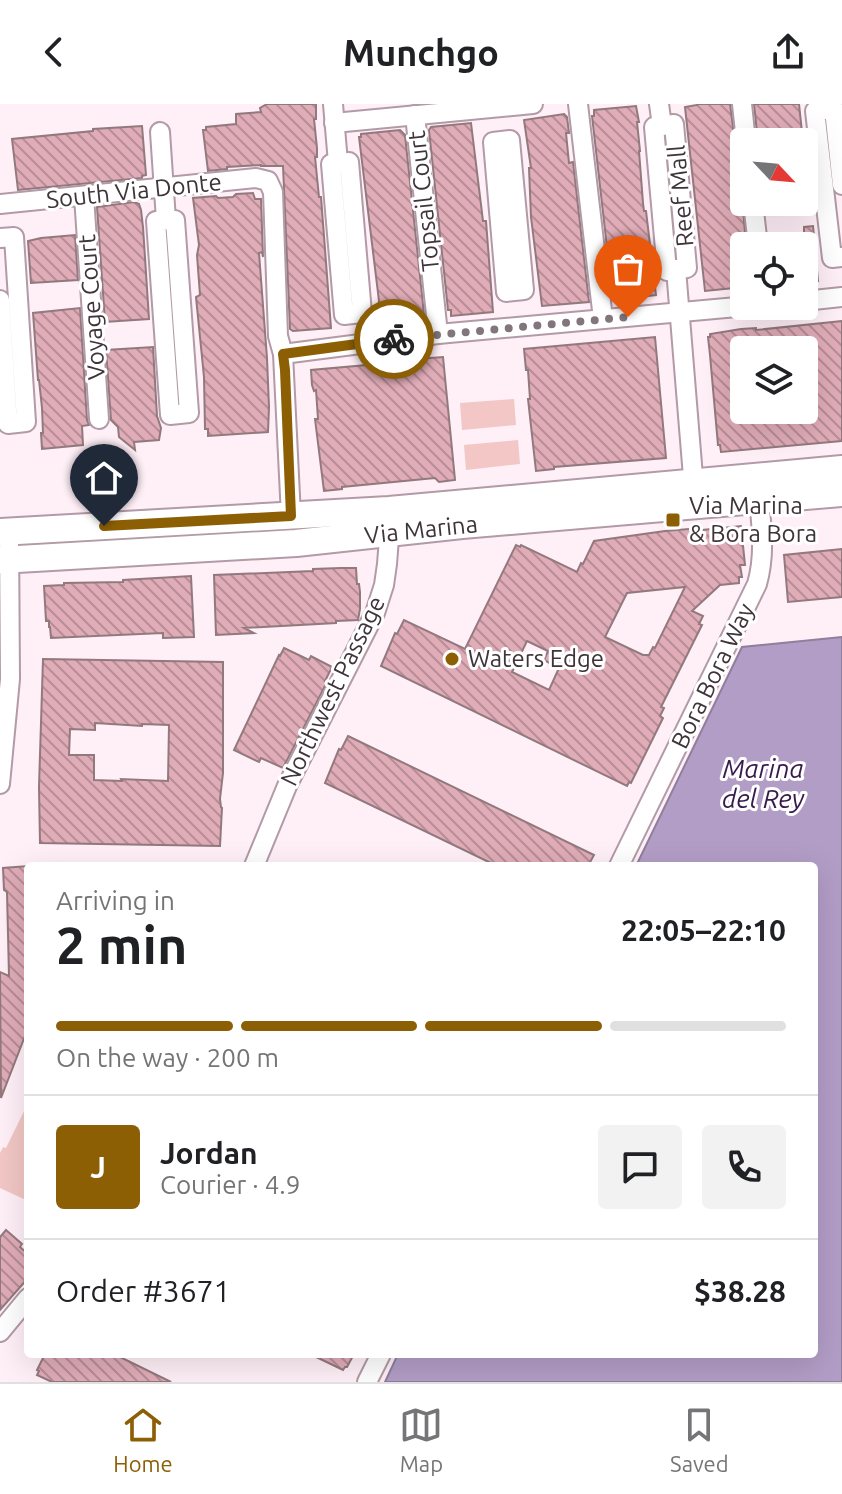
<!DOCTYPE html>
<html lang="en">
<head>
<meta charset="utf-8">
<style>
  :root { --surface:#fff; --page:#f2f2f2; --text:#202124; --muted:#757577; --line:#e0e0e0; --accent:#8c5f04 }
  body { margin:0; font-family:Ubuntu,sans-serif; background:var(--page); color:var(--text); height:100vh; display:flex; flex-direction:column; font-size:30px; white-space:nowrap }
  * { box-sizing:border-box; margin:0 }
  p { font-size:26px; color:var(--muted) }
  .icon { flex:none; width:44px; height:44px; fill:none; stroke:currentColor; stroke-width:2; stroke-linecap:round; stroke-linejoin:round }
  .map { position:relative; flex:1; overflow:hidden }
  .sheet { position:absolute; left:24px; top:758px; width:794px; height:496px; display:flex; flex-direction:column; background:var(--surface); border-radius:8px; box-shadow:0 8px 32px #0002 }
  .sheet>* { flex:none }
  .needle { width:52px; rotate:116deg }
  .buttons { position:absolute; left:730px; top:24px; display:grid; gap:16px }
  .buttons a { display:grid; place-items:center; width:88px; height:88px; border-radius:8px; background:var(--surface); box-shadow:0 8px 32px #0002; font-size:40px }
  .pin { position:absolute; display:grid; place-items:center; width:68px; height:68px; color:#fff; margin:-82px -34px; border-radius:50% 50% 50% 0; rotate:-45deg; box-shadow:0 0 8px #0007 }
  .pin .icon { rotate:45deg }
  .courier { position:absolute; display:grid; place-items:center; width:80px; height:80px; margin:-40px; border:6px solid #8c5f04; border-radius:50%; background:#fff; color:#222; box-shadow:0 2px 10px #0007 }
  .summary em { font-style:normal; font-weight:600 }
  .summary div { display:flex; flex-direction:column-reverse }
  .summary { display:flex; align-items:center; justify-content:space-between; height:136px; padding:0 32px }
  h1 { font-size:52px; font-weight:600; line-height:60px }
  .bar { display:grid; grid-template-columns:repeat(4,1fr); gap:12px 8px; align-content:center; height:96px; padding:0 32px }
  .bar i { height:10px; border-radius:6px; background:var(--line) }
  .bar .on { background:var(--accent) }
  .bar p { grid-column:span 4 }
  .line { display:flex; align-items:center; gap:20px; padding:0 32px; border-top:2px solid var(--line) }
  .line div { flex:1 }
  .round { display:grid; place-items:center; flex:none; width:84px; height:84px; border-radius:8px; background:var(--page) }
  header { display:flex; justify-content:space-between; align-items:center; height:104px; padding:0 32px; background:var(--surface); font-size:36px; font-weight:600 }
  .menu { display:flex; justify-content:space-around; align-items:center; height:112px; border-top:2px solid var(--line); background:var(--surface); font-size:22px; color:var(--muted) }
  .menu a { display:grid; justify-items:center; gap:4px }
  .menu .on { color:var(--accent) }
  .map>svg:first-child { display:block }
  .park { fill:#f2c7c5 }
  .water { fill:#b29dc6; stroke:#8f7e9c; stroke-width:2 }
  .building { fill:url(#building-back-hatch); stroke:#92797e; stroke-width:2; fill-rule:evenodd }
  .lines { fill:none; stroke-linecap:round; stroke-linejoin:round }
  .street-casing { stroke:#b29aa7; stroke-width:22 }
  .secondary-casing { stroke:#b29aa7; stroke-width:30 }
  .street { stroke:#fff; stroke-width:18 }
  .secondary { stroke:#fff; stroke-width:26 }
  .done { stroke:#82757c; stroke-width:8; stroke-dasharray:0 14.4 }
  .route { stroke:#8c5f04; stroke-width:10 }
  .poi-dot { fill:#8c5f04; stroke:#fff; stroke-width:3 }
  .labels { text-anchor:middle; stroke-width:6; stroke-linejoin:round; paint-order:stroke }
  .street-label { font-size:24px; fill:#3e3439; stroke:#fff }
  .poi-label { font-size:24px; fill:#3e3439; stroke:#fff; text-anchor:start }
  .water-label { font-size:26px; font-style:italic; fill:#381a4d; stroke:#fff }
</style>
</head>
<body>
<header><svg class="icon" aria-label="back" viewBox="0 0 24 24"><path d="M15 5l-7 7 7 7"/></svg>Munchgo<svg class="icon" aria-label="share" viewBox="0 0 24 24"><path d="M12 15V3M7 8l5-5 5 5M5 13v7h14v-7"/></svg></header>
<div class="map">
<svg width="842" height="1278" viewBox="0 0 842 1278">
  <defs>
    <pattern id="building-back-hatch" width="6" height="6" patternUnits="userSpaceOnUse" patternTransform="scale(2)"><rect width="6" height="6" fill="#e0acb8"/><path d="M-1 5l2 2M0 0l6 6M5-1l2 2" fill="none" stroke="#b78d97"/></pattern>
  </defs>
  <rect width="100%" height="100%" fill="#ffeff7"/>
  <g class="park">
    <polygon points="514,295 516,321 462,326 460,299"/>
    <polygon points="518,336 520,360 466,366 464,341"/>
    <polygon points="28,999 28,1097 0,1084 0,1049 3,1043 6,1044"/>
  </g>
  <polygon class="water" points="842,533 842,1278 385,1278 398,1250 814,1250 814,762 636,762 742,543"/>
  <g class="building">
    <polygon points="267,0 316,0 316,15 314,15 317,44 317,53 315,53 319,93 321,93 331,224 293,227 290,225 283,62 261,62 261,61 227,63 227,65 208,67 203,26 206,26 206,23 236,20 236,10 261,8 260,4"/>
    <polygon points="697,0 730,0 742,91 746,142 744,142 744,183 705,187 685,3 697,1"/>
    <polygon points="754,0 799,0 803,38 758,38"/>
    <polygon points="636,2 639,18 637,18 640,47 639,47 643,99 644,107 646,107 656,191 613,196 592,12 594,12 594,6"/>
    <polygon points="564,10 567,13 569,29 566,29 569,59 573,58 589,198 542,202 531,113 529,64 531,64 524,16"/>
    <polygon points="471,19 483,117 486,117 493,208 451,212 451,206 448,206 429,26 431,23"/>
    <polygon points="142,22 146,71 142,72 142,74 18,86 12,35 93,27 93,25"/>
    <polygon points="400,26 405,31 424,210 420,211 420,215 380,219 379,197 359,33 361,33 361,30"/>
    <polygon points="253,89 255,95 261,95 263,153 262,148 259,149 267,254 269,303 268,328 208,332 208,325 205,325 204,273 196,193 200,191 197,151 199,141 193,94 216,92 218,94 233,93 236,90"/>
    <polygon points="134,98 139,100 141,106 143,123 149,215 105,218 97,103"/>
    <polygon points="813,122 818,177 804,178 804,123"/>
    <polygon points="75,131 78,176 31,179 28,137 41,134"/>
    <polygon points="80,204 87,316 89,321 82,322 83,341 42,345 41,329 43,329 42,304 39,276 38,276 33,209"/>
    <path d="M842,217V337L721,348L720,341H718L710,251L708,233H710V230L741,225L756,224V226ZM744,246H804V306H744Z"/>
    <polygon points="655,233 666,354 554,363 554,365 536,367 528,295 530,295 528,266 526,266 524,245"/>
    <polygon points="153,243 157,312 161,324 159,336 134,338 135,346 119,333 118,323 111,316 106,246"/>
    <polygon points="443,253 455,376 439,378 435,374 342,383 342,385 324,387 315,315 318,315 316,286 314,287 312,281 311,266 389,259 389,257"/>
    <path d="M741,422L745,461H740L742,473H739V479L720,481L692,507L703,512L699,520L702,521L661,603L664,604L660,612L663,614L631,679L629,678L627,682L381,562L395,529L397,530L404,516L465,545L516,441L520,443L521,441L577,468L581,459L583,460L594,437L665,427L701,424L702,426ZM685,483L655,544L653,543L649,551H643L605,533L627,489ZM527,537L548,547L544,556L559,564L549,586L512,568Z"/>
    <polygon points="842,445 842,493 788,498 784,451"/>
    <polygon points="341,464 356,464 357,480 359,480 360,488 360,505 358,516 336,517 336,519 244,524 254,529 216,531 214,471 313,467 313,465"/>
    <polygon points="191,472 194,533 163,534 163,529 51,534 50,523 49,523 49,517 46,517 44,482 64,481 64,479 123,478 123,476"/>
    <polygon points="284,544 309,556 311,552 332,563 325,577 327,578 283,664 261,654 259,658 234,646 279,551 280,552"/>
    <path d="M43,555L223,558V669L220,695L221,703L222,704L220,742L40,739L39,683ZM95,619L142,622V620L169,621L168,677L121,675L122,677L94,676V651H69L70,625L95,626Z"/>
    <polygon points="348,632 594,751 588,762 497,762 325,679 339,645 341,646"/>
    <polygon points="28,762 28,934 25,932 1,994 0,868 9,872 7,788 4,786 3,764"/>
    <polygon points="6,1126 22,1140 20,1143 28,1150 28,1174 0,1206 0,1133"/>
    <polygon points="45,1250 114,1250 171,1278 52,1278 37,1271 39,1267 37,1266"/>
    <polygon points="310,1250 354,1250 347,1263 345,1263 343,1266"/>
  </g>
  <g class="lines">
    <g class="street-casing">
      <g id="street">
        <polyline points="333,0 338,59"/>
        <polyline points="578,0 603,215"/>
        <polyline points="659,0 662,22"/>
        <polyline points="742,0 746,38"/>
        <polyline points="415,11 438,230"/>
        <polyline points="334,19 533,0"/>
        <polygon points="674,20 687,164 667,167 654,23"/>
        <polyline points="160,28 166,116"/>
        <polygon points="510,36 524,186 506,188 493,38"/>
        <polygon points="349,58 362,209 344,211 331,60"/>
        <polyline points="842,81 834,5 815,7 832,154 842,153"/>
        <polyline points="84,92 99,315"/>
        <polyline points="753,98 758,142"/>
        <polyline points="0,100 256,74 268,77 273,88 278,232 283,250"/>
        <polygon points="175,116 189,309 170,311 156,117"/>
        <polyline points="0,134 14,133 26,318 8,320 0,196"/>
        <polyline points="676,165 694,385 693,388"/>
        <polyline points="804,197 842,193"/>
        <polyline points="291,412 283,250 438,230 748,202"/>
        <polyline points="0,680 10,575 9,428"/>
        <polyline points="254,762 287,682 375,509 384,481 387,460 390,421"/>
        <path d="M619,762L757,480C766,449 761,417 758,386"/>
        <polyline points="0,1228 28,1194"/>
        <polyline points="367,1278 381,1250"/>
      </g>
    </g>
    <g class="secondary-casing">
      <g id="secondary">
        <polyline points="0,428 389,406 842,365"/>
        <polyline points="0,456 296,439 462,421 842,389"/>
      </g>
    </g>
    <use href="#street" class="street"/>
    <use href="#secondary" class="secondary"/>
  </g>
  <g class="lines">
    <polyline class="done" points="394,235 628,213"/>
    <polyline class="route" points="104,422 291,412 285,266 283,250 394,235"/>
  </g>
  <g class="poi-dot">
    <rect x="665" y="408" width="16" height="16" rx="4"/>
    <circle cx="452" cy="555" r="8"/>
  </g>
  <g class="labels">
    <g class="street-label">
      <text transform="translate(134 87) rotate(-6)" y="8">South Via Donte</text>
      <text transform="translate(681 92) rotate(-95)" y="8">Reef Mall</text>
      <text transform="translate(424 97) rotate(-96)" y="8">Topsail Court</text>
      <text transform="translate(92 203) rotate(-94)" y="8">Voyage Court</text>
      <text transform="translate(421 426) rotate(-6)" y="8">Via Marina</text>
      <text transform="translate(713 572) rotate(-64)" y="8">Bora Bora Way</text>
      <text transform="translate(333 587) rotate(-64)" y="8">Northwest Passage</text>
    </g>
    <g class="poi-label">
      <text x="689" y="410">Via Marina<tspan x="689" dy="28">&amp; Bora Bora</tspan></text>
      <text x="468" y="563">Waters Edge</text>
    </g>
    <g class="water-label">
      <text x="763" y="674">Marina<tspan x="763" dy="30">del Rey</tspan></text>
    </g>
  </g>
</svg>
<div class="buttons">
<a><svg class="needle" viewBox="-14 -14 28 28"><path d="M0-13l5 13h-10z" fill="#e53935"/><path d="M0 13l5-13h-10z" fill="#757577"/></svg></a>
<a><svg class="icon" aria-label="locate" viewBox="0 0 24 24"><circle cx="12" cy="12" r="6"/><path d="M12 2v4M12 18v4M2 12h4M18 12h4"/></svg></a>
<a><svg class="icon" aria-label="layers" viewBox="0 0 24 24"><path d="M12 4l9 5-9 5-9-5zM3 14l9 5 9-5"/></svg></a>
</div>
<div class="pin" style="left:628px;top:213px;background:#ea580c"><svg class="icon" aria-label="bag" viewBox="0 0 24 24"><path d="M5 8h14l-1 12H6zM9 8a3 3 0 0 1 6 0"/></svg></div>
<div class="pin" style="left:104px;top:422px;background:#1f2937"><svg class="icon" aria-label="home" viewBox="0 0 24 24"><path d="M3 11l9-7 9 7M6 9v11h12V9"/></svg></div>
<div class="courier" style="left:394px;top:235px"><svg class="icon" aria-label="bike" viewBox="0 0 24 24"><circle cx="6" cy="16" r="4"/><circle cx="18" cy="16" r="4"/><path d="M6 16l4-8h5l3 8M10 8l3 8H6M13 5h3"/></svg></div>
<section class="sheet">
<div class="summary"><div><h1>2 min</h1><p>Arriving in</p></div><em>22:05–22:10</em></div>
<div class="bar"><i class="on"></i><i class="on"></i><i class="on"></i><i></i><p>On the way · 200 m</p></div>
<div class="line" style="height:144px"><b class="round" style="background:var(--accent);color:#fff">J</b><div><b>Jordan</b><p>Courier · 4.9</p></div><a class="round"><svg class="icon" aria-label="chat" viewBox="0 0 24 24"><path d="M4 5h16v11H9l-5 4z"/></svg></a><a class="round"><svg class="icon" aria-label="phone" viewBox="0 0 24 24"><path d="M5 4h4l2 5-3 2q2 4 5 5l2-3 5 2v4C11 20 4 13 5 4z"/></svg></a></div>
<div class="line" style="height:104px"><div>Order #3671</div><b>$38.28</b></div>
</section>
</div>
<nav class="menu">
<a class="on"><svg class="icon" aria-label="home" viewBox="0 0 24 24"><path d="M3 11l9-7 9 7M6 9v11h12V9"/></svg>Home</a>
<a><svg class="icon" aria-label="map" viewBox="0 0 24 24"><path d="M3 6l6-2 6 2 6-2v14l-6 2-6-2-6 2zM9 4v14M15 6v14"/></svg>Map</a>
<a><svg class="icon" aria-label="saved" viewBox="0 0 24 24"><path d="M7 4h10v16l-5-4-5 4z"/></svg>Saved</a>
</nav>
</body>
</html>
